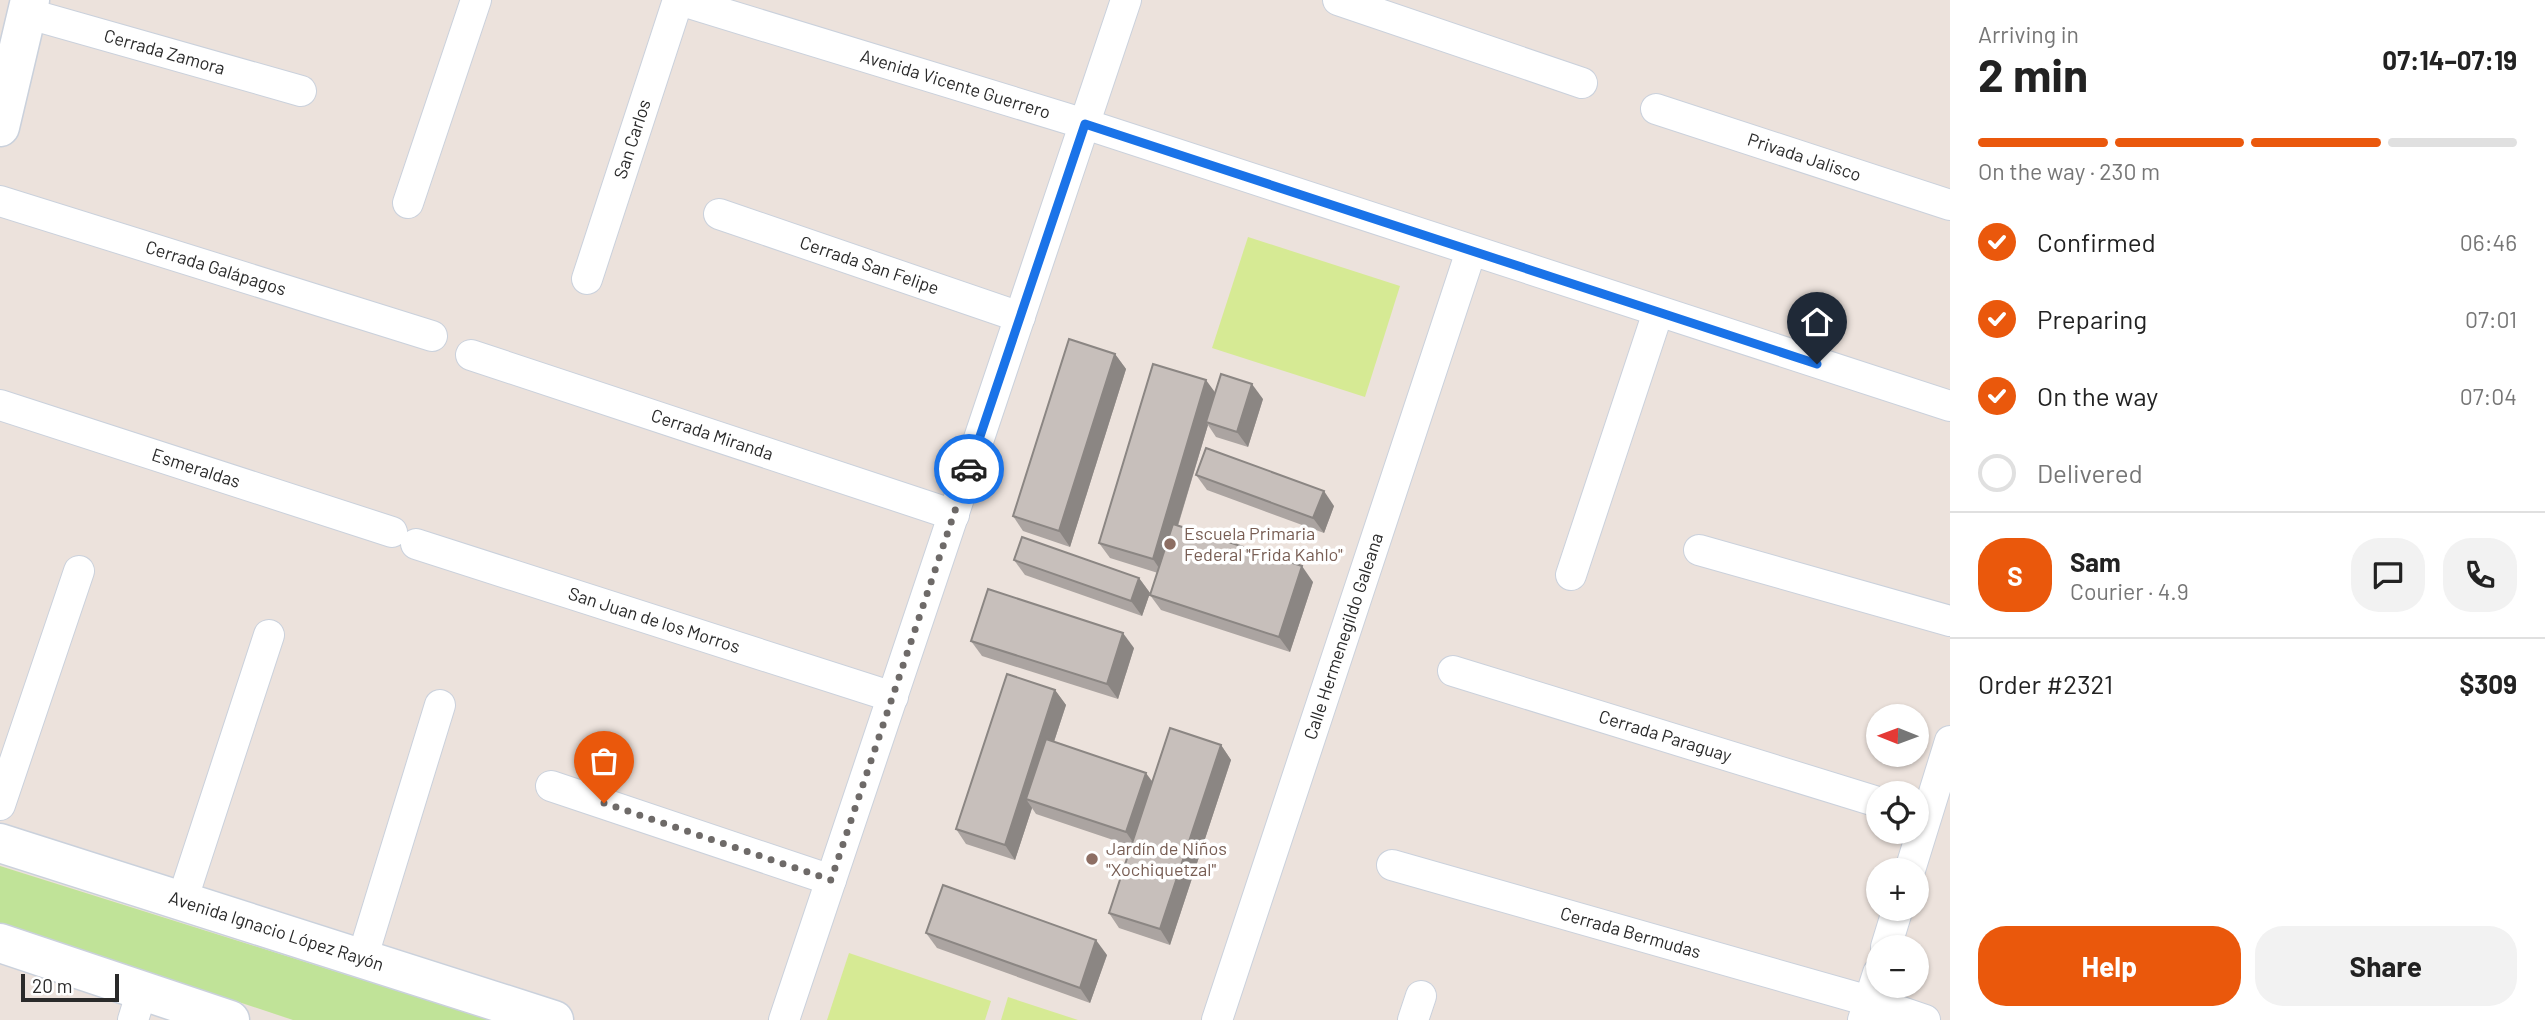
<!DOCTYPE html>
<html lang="en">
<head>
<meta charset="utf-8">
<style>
  :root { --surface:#fff; --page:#f2f2f2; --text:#222; --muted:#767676; --line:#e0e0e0; --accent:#ea580c }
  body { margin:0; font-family:Barlow,sans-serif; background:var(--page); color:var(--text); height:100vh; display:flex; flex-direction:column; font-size:26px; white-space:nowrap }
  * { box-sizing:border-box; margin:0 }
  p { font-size:23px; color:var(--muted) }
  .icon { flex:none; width:38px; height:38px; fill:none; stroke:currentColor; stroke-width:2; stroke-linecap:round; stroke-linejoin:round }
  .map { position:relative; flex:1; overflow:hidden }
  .sheet { display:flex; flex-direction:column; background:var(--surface); width:595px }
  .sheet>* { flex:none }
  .needle { width:46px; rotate:271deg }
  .fabs { position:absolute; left:1866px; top:704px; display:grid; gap:14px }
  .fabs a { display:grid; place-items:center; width:63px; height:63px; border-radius:50%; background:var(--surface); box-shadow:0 2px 5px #0004; font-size:35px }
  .scale { position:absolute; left:21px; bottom:18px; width:98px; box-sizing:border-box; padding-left:7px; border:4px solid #2a2a2a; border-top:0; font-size:19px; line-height:24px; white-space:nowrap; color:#2a2a2a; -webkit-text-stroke:5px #fff; paint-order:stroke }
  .pin { position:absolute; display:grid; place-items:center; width:60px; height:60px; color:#fff; margin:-72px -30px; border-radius:50% 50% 50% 0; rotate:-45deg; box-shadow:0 0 7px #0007 }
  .pin .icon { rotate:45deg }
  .courier { position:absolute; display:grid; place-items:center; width:70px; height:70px; margin:-35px; border:5px solid #1a73e8; border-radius:50%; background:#fff; color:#222; box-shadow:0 2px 9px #0007 }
  .headline em { font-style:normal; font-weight:700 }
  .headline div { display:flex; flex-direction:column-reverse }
  .headline { display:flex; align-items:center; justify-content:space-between; height:119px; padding:0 28px }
  h1 { font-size:46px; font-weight:700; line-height:52px }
  .bar { display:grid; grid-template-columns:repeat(4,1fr); gap:10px 7px; align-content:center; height:84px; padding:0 28px }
  .bar i { height:9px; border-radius:5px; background:var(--line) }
  .bar .selected { background:var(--accent) }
  .bar p { grid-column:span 4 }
  .line { display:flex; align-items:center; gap:18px; padding:0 28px; border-top:2px solid var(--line) }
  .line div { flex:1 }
  .round { display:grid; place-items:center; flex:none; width:74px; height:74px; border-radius:28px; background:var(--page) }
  ol { padding:0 28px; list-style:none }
  li { display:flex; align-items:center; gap:21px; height:77px }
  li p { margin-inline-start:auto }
  li .icon { padding:7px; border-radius:50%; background:var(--accent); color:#fff; stroke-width:4 }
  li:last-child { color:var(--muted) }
  li i { width:38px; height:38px; border:4px solid var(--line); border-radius:50% }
  .cta { display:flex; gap:14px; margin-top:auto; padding:14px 28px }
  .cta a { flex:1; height:80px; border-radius:28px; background:var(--accent); color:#fff; font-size:28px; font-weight:700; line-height:80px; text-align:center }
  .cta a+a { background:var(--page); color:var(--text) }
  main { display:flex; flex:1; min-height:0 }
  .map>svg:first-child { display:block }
  .green { fill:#c0e398 }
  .pitch { fill:#d6ea94 }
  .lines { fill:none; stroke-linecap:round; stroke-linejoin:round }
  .street-casing { stroke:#cad1dc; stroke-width:32 }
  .secondary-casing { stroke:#cad1dc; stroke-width:41 }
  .street { stroke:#fff; stroke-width:30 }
  .secondary { stroke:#fff; stroke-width:38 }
  .wall { fill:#aba4a1 }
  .shaded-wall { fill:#8b8683 }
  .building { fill:#c7bfbb; stroke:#8b8683; stroke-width:2 }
  .done { stroke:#6e6a68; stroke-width:7; stroke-dasharray:0 12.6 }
  .route { stroke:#1a73e8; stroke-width:9 }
  .education-dot { fill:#8d6e63; stroke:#fff; stroke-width:2.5 }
  .labels { text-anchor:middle; stroke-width:7; stroke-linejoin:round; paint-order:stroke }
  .street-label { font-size:18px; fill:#2a2a2a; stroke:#fff }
  .education-label { font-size:18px; fill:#785e54; stroke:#fff; text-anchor:start }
</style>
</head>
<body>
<main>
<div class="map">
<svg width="1950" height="1020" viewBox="0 0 1950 1020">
  <rect width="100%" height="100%" fill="#ece2dc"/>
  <polygon class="green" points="0,866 490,1020 293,1020 0,923"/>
  <g class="pitch">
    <polygon points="1248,237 1400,286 1365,397 1212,348"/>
    <polygon points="849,953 991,1001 985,1020 827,1020"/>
    <polygon points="1008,997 1078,1020 1001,1020"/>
  </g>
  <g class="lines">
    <g class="street-casing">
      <g id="street">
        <path id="s1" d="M679,0L1085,124L1950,406"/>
        <polyline points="1338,0 1582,83"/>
        <path id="s2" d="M26,13L301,91"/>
        <path id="s3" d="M1656,109L1950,205"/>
        <path id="s4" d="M0,201L432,336"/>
        <polyline points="408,203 476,0"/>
        <path id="s5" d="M719,214L1020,317"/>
        <path id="s6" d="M587,279L678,0"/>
        <path id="s7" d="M471,355L954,515"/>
        <path id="s8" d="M0,405L392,532"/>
        <path id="s9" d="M416,544L893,697"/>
        <polyline points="1699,550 1950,621"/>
        <polyline points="1571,575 1658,312"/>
        <path id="s10" d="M1453,671L1878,802"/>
        <polyline points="551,786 831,880"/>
        <polyline points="0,805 79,571"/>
        <path id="s11" d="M1392,865L1869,1001L1925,1020"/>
        <polyline points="1910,870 1950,741"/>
        <polyline points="182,901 269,635"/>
        <polyline points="1886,947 1898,908"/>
        <polyline points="362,959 440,705"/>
        <polyline points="133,1020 142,991"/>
        <polyline points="784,1020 1126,0"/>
        <path id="s12" d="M1217,1020L1471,251"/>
        <polyline points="1413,1020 1421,996"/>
        <polyline points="1863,1020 1878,973"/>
      </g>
    </g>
    <g class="secondary-casing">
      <g id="secondary">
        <polyline points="0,127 30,0"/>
        <path id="s13" d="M0,843L554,1020"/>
        <polyline points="0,943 230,1020"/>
      </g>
    </g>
    <use href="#street" class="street"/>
    <use href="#secondary" class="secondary"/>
  </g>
  <g class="wall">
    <polygon points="1115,354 1126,369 1070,547 1023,531 1013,516"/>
    <polygon points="1215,392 1263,399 1248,447 1216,437 1208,425 1178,526 1313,582 1290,652 1161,610 1150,595 1158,573 1110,558 1099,543"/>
    <polygon points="1196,475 1334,506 1324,533 1207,490"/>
    <polygon points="1014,560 1139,578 1150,593 1142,616 1025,575"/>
    <polygon points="971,641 1134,648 1118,699 982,656"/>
    <polygon points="1055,690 1066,705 1054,742 1152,781 1221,745 1231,760 1170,945 1119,928 1109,913 1131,846 1036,814 1032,808 1015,860 966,844 956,829"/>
    <polygon points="926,933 1107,955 1090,1003 937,948"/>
  </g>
  <g class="shaded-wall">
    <polygon points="1115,354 1126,369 1070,547 1059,531"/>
    <polygon points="1206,380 1217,395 1206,422 1208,425 1163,574 1153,559"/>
    <polygon points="1252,384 1263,399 1248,447 1237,432"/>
    <polygon points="1324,491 1334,506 1324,533 1313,518"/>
    <polygon points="1302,566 1313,582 1290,652 1279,637"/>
    <polygon points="1139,578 1150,593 1142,616 1131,601"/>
    <polygon points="1123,633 1134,648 1118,699 1107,684"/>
    <polygon points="1055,690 1066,705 1034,802 1026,799 1032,808 1015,860 1005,845"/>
    <polygon points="1221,745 1231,760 1170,945 1160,929"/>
    <polygon points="1146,773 1157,788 1137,848 1126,832"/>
    <polygon points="1096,940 1107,955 1090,1003 1080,988"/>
  </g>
  <g class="building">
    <polygon points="1069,339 1115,354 1059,531 1013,516"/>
    <polygon points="1153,364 1206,380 1153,559 1099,543"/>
    <polygon points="1221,374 1252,384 1237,432 1206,422"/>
    <polygon points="1206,448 1324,491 1313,518 1196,475"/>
    <polygon points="1173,524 1302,566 1279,637 1150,595"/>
    <polygon points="1022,537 1139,578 1131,601 1014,560"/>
    <polygon points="988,589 1123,633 1107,684 971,641"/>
    <polygon points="1007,674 1055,690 1005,845 956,829"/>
    <polygon points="1170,728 1221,745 1160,929 1109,913"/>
    <polygon points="1046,739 1146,773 1126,832 1026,799"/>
    <polygon points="943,885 1096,940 1080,988 926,933"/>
  </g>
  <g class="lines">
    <polyline class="done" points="604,803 831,880 969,469"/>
    <polyline class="route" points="969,469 1085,124 1817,364"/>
  </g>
  <g class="education-dot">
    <circle cx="1170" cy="544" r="7"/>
    <circle cx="1092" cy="859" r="7"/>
  </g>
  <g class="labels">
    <g class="street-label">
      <text dy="6" stroke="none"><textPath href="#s2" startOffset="144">Cerrada Zamora</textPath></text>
      <text dy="6" stroke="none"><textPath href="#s1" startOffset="289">Avenida Vicente Guerrero</textPath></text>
      <text dy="6" stroke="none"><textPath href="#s6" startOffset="147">San Carlos</textPath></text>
      <text dy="6" stroke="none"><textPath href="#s3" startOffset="156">Privada Jalisco</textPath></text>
      <text dy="6" stroke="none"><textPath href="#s5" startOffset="159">Cerrada San Felipe</textPath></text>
      <text dy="6" stroke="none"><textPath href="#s4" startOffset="226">Cerrada Galápagos</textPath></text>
      <text dy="6" stroke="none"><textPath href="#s7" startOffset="254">Cerrada Miranda</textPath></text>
      <text dy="6" stroke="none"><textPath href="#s8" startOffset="206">Esmeraldas</textPath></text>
      <text dy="6" stroke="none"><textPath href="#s9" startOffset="250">San Juan de los Morros</textPath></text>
      <text dy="6" stroke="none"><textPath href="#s12" startOffset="404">Calle Hermenegildo Galeana</textPath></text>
      <text dy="6" stroke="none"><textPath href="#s10" startOffset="222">Cerrada Paraguay</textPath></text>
      <text dy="6" stroke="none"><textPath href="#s13" startOffset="290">Avenida Ignacio López Rayón</textPath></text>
      <text dy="6" stroke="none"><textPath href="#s11" startOffset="248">Cerrada Bermudas</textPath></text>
    </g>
    <g class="education-label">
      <text x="1184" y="540">Escuela Primaria<tspan x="1184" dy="21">Federal "Frida Kahlo"</tspan></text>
      <text x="1106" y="855">Jardín de Niños<tspan x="1106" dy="21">"Xochiquetzal"</tspan></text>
    </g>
  </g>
</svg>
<div class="fabs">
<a><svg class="needle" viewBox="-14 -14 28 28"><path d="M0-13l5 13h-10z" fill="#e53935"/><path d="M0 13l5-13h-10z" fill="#767676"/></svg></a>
<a><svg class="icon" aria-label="locate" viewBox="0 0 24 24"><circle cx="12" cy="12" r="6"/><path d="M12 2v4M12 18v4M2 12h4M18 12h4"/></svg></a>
<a>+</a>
<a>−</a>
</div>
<div class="scale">20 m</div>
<div class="pin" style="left:604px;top:803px;background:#ea580c"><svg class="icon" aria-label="bag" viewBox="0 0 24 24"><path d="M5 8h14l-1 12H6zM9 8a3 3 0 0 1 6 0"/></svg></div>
<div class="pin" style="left:1817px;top:364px;background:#1f2937"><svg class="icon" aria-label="home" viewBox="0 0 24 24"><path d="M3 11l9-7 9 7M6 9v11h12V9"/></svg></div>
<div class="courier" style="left:969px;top:469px"><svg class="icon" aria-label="car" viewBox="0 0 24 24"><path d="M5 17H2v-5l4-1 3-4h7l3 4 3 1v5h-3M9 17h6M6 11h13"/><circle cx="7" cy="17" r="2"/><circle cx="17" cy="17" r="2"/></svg></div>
</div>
<section class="sheet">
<div class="headline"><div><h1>2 min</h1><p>Arriving in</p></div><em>07:14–07:19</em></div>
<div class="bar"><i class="selected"></i><i class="selected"></i><i class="selected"></i><i></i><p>On the way · 230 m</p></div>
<ol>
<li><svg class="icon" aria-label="check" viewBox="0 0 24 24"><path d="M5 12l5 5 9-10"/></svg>Confirmed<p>06:46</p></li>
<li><svg class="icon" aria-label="check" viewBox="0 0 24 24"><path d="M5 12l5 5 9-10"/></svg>Preparing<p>07:01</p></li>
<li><svg class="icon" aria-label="check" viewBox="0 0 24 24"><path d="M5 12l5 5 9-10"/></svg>On the way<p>07:04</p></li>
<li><i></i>Delivered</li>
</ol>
<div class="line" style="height:126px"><b class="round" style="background:var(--accent);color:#fff">S</b><div><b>Sam</b><p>Courier · 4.9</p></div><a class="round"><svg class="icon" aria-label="chat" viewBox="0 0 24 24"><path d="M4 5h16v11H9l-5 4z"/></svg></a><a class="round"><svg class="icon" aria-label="phone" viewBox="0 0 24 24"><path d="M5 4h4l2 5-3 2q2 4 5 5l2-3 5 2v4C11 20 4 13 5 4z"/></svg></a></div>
<div class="line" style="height:91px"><div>Order #2321</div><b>$309</b></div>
<div class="cta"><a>Help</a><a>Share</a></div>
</section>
</main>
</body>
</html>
